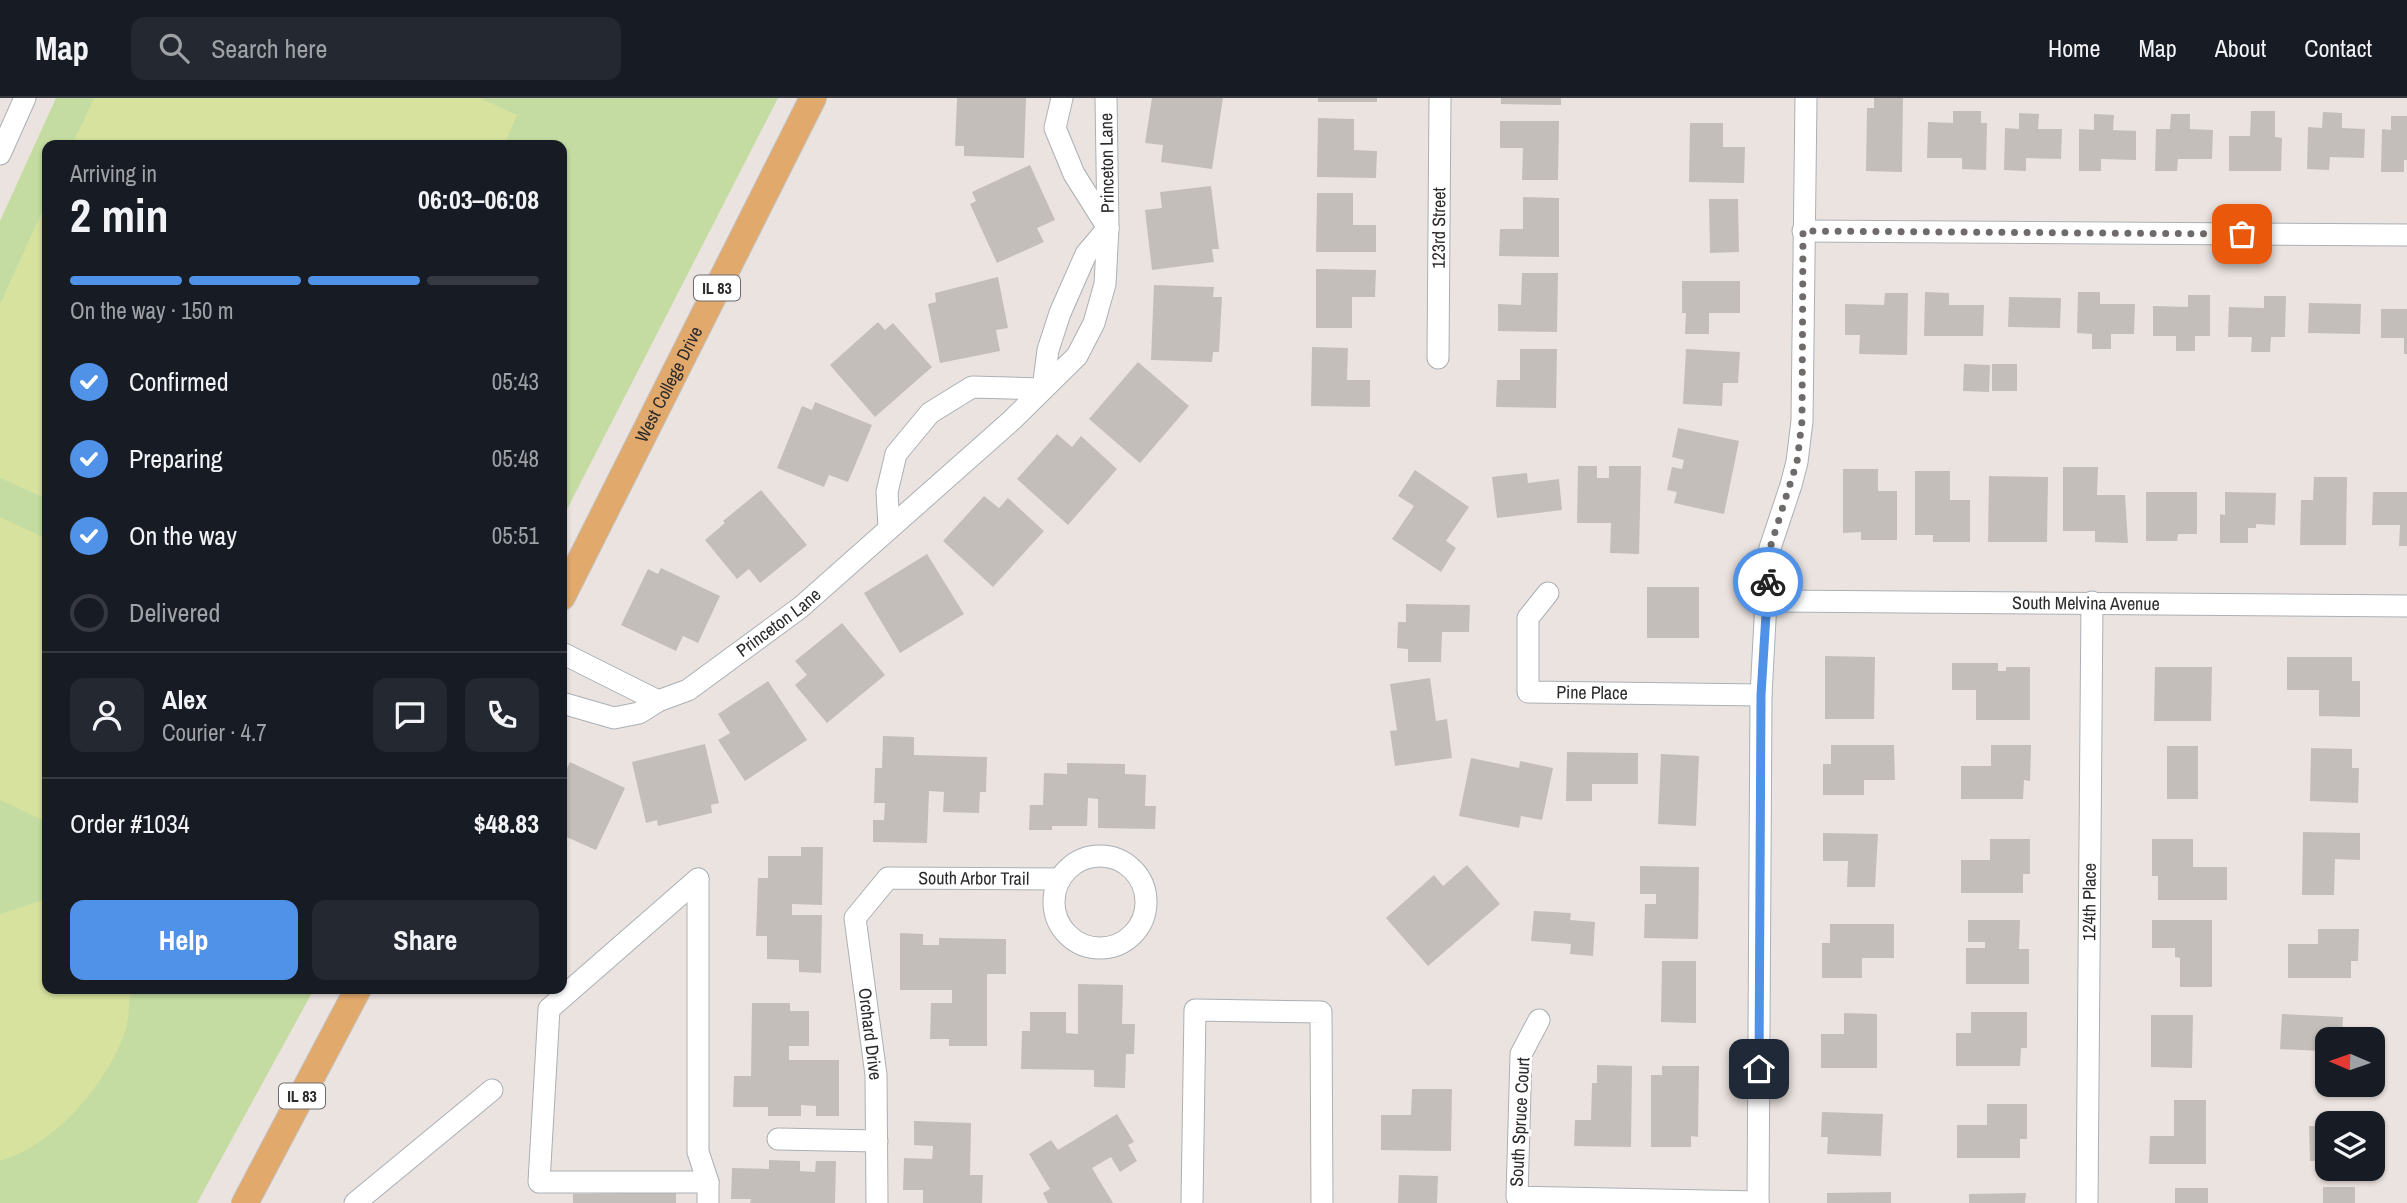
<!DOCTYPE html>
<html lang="en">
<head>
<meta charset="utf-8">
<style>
  :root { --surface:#171b24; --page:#242831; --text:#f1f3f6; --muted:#9ea1a6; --line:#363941; --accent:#5092e7 }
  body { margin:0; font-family:"Archivo Narrow",sans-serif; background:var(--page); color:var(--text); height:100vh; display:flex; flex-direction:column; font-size:26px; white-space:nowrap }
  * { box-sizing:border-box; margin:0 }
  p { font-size:23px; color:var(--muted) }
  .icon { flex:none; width:38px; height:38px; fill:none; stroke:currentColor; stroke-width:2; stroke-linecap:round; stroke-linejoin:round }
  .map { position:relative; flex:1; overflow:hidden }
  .drawer { position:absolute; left:42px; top:42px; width:525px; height:854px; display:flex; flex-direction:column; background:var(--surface); border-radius:14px; box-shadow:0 2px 5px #0004 }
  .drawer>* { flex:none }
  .needle { width:46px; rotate:272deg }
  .controls { position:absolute; left:2315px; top:929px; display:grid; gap:14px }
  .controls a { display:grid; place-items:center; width:70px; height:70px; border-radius:14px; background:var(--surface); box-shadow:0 2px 5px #0004; font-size:35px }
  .pin { position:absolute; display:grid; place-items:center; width:60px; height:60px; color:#fff; margin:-30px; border-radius:14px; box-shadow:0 4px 10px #0006 }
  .courier { position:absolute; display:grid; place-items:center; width:70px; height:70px; margin:-35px; border:5px solid #5092e7; border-radius:50%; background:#fff; color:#222; box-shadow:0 2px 9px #0007 }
  .summary em { font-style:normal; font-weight:700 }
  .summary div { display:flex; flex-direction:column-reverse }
  .summary { display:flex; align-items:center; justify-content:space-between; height:119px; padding:0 28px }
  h1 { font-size:46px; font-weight:700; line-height:52px }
  .bar { display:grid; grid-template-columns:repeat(4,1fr); gap:10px 7px; align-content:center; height:84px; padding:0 28px }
  .bar i { height:9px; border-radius:5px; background:var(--line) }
  .bar .active { background:var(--accent) }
  .bar p { grid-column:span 4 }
  .line { display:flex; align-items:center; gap:18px; padding:0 28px; border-top:2px solid var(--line) }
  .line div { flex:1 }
  .round { display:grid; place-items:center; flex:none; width:74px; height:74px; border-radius:14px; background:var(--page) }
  ol { padding:0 28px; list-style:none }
  li { display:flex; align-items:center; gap:21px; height:77px }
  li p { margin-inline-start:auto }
  li .icon { padding:7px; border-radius:50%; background:var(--accent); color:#fff; stroke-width:4 }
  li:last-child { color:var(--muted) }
  li i { width:38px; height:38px; border:4px solid var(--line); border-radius:50% }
  .button { display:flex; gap:14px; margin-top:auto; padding:14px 28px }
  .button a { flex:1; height:80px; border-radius:14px; background:var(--accent); color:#fff; font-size:28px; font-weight:700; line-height:80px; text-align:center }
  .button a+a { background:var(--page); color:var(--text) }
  header { display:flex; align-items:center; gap:42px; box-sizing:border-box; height:98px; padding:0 35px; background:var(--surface); border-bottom:2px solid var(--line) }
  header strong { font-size:33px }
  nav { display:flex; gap:38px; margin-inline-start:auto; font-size:24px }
  .search { width:490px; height:63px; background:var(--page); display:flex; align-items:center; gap:18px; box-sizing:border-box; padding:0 24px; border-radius:14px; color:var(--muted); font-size:26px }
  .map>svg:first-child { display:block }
  .green { fill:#c4dca1 }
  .pitch { fill:#d6e29e }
  .building { fill:#c4beba }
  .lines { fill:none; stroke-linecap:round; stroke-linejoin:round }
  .minor-casing { stroke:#abb0b6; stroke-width:23 }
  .major-casing { stroke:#c4c4c4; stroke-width:28 }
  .minor { stroke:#fff; stroke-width:21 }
  .major { stroke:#e2a96d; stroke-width:26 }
  .done { stroke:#6e6b6a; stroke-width:7; stroke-dasharray:0 12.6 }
  .route { stroke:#5092e7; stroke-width:9 }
  .labels { text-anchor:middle; stroke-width:6; stroke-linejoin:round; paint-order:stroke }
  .shield { fill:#fff; stroke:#6b6b6b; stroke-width:2 }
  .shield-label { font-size:16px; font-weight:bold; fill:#2b2b2b }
  .street-label { font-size:18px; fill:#2b2b2b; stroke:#fff }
</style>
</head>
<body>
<header>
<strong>Map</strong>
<div class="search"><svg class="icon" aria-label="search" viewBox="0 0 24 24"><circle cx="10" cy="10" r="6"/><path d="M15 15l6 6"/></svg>Search here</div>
<nav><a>Home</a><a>Map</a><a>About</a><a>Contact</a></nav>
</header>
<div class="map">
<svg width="2407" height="1105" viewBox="0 0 2407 1105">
  <rect width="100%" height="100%" fill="#ebe3df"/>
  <polygon class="green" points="56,0 778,0 562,421 562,47 47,47 47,891 314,891 197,1105 0,1105 0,123"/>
  <g class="pitch">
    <polygon points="94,0 480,0 517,17 504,47 72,47"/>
    <polygon points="41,116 47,119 47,401 0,380 0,206"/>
    <polygon points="0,419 47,441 47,724 0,702"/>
    <path d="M47,801V891H131C129,904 129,921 125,934C106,987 55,1047 0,1063V816Z"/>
  </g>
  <g class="building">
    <polygon points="957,0 1026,0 1024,60 964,58 964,48 955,48"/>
    <polygon points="1152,0 1223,0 1212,71 1161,64 1163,47 1145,45"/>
    <rect x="1318" y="0" width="59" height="4"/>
    <polygon points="1501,0 1561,0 1561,7 1501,6"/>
    <polygon points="1874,0 1903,0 1902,74 1866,73 1867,10 1874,10"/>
    <polygon points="1953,13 1981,13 1981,25 1987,25 1986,72 1962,71 1962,60 1927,60 1928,24 1953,25"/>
    <polygon points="2251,13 2275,13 2275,39 2282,40 2281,73 2229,73 2229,38 2250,38"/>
    <polygon points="2323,14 2342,15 2342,30 2365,31 2364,60 2330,59 2329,72 2307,71 2308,29 2322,30"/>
    <polygon points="2019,15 2039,16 2038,31 2062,31 2061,61 2026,60 2026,73 2004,72 2005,30 2019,31"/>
    <polygon points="2094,16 2114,17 2113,32 2136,33 2136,62 2101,61 2101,73 2079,73 2079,31 2094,32"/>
    <polygon points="2171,16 2190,16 2190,31 2213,32 2212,61 2178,61 2177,73 2155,73 2156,31 2170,31"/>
    <polygon points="2391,18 2407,18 2407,62 2404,62 2404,74 2381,74 2382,31 2391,32"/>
    <polygon points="1318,20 1354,21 1354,52 1377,53 1376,80 1317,79"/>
    <polygon points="1500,23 1559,23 1558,82 1522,82 1523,50 1500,50"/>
    <polygon points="1690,25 1723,25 1723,49 1745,49 1744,85 1689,84"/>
    <polygon points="1030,67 1055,122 1037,130 1044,144 997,165 970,106 976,103 972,94"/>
    <polygon points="1211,88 1219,151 1212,151 1214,164 1152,172 1145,112 1162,110 1160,94"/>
    <polygon points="1317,95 1353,95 1353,127 1376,127 1376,154 1316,154"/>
    <polygon points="1523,99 1559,100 1559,159 1499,158 1500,131 1523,131"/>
    <polygon points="1709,101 1738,101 1739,154 1710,155"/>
    <polygon points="1316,171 1376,172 1375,199 1352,199 1352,230 1316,230"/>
    <polygon points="1522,175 1558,175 1557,234 1498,233 1498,206 1521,207"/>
    <polygon points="998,179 1008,230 996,232 1000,253 940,265 928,206 936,204 935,195"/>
    <polygon points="1682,183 1740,183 1740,215 1709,215 1709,236 1685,236 1686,215 1682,215"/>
    <polygon points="1154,187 1214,189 1213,199 1222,199 1219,254 1213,254 1212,264 1151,262"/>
    <polygon points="1925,194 1949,195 1949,207 1984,207 1983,238 1924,238"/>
    <polygon points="2078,194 2100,194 2100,206 2135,206 2134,236 2111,236 2111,251 2092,251 2092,236 2077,235"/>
    <polygon points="1885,195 1908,195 1907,257 1859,256 1860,237 1845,237 1845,206 1884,207"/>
    <polygon points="2188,197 2210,197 2210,238 2195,238 2195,253 2176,253 2176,238 2153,238 2153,208 2188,209"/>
    <polygon points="2264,198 2286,198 2285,239 2271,239 2270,254 2251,254 2252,239 2228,239 2229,209 2264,210"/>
    <polygon points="2009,199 2061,200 2060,230 2008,229"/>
    <polygon points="2309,205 2361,206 2360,236 2308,235"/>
    <polygon points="2381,211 2407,211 2407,256 2404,256 2404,240 2381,240"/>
    <polygon points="878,224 885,232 893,225 932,269 875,319 830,267"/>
    <polygon points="1312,249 1348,250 1347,282 1370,282 1370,309 1311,308"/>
    <polygon points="1520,251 1557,251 1556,310 1496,309 1497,282 1520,282"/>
    <polygon points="1686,251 1740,254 1738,285 1723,285 1722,308 1683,306"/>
    <polygon points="1138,264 1189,308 1140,365 1089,321"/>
    <polygon points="1964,266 1990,267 1989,294 1963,293"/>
    <rect x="1992" y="266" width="25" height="27"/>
    <polygon points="815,304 872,327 848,384 829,377 824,389 777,370 802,308 812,312"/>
    <polygon points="1678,330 1739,343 1724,416 1674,405 1677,394 1667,392 1672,369 1682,371 1684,362 1672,359"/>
    <polygon points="1057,336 1072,349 1081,338 1117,371 1068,427 1017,381"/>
    <polygon points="1578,368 1597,368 1597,380 1609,380 1609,368 1641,368 1639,456 1610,455 1611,425 1577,425"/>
    <polygon points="2063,369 2098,369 2097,397 2125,397 2128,445 2095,444 2095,433 2063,433"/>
    <polygon points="1843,371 1878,371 1878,393 1897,393 1897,442 1861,442 1861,434 1843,435"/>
    <polygon points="1415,372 1469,409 1446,443 1456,450 1441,474 1392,441 1414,408 1398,398"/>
    <polygon points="1915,373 1950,373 1950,402 1970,402 1970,444 1933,444 1933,437 1915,437"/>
    <polygon points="1527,375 1528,385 1559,381 1562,412 1497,420 1492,379"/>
    <polygon points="1989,378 2048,379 2047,444 1988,444"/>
    <polygon points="2314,379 2347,379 2346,447 2300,447 2301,402 2313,402"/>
    <polygon points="761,392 807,447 760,485 749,471 737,481 705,442 725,425 723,423"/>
    <polygon points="2146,394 2197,394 2197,436 2178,436 2177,443 2146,443"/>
    <polygon points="2225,394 2276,395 2275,427 2256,426 2256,430 2248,430 2248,445 2220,445 2220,416 2225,417"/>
    <polygon points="2373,394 2407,394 2407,448 2399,448 2400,427 2372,427"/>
    <polygon points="984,398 999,410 1008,400 1044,433 993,489 943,443"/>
    <polygon points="927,456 964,516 900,555 864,495"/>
    <polygon points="661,470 720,498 698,545 683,538 676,553 621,527 648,471 658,476"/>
    <rect x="1647" y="489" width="52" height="51"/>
    <polygon points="1406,506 1470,507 1469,534 1442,534 1441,564 1408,564 1408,551 1397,550 1398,524 1406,524"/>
    <polygon points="842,525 885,577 827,625 795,587 807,577 795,563"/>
    <polygon points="1825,558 1875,559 1874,621 1825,621"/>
    <polygon points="2287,559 2352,559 2352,583 2360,583 2360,619 2319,618 2319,592 2287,592"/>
    <polygon points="1952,565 1998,565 1998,573 2006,573 2006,569 2030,569 2030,622 1976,622 1976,592 1952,592"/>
    <polygon points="2155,569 2212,569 2211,623 2154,623"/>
    <polygon points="1430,580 1436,623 1447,621 1452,660 1395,668 1390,633 1397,632 1390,586"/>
    <polygon points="768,583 807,642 745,683 718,642 730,635 718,616"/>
    <polygon points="883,638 914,639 914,657 987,659 986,694 980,694 979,715 943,714 944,694 929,693 927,745 873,744 873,722 884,722 885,705 874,705 875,670 882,670"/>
    <polygon points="705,646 719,705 711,707 712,715 658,728 657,722 646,725 632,664"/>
    <polygon points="1831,647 1894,647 1895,682 1864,682 1864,697 1823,697 1823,666 1831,666"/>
    <polygon points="1991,647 2031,647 2030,683 2024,682 2023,701 1961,701 1961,668 1991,668"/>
    <rect x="2167" y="648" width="31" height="53"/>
    <polygon points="2311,650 2352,651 2352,670 2359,670 2358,705 2310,703"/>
    <polygon points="1567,654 1638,655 1638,686 1592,686 1592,703 1566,703"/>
    <polygon points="1661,656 1699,658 1696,728 1658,726"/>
    <polygon points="1471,660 1519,670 1520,663 1553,670 1542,722 1521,718 1519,730 1459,718"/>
    <polygon points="570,664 625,690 596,752 562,737 562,681"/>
    <polygon points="1067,665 1125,666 1125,676 1146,677 1145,708 1156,708 1155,731 1098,730 1098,701 1088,700 1087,728 1052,728 1052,732 1029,732 1030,707 1043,707 1044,675 1067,676"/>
    <polygon points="2303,734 2360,735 2360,762 2335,761 2334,797 2302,797"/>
    <polygon points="1823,735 1878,736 1875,789 1847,789 1848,763 1823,763"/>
    <polygon points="1990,741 2030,741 2030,776 2023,776 2023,795 1961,795 1961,762 1990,762"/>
    <polygon points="2152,741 2193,741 2193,769 2227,769 2227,802 2158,802 2158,778 2152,778"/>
    <polygon points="801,749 823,749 822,807 792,806 792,817 822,817 821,875 799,874 799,862 767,861 767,838 756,838 758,780 768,780 768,758 801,758"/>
    <polygon points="1467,767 1500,806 1428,868 1386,820 1434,777 1443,788"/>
    <polygon points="1640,768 1699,769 1698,841 1644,840 1645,806 1656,806 1656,796 1640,796"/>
    <polygon points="1534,813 1571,815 1570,822 1595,824 1593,858 1570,856 1571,846 1531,843"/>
    <polygon points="1968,822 2020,822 2019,851 2029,851 2029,886 1966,886 1966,850 1985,850 1985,844 1968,844"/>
    <polygon points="2152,822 2212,822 2212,889 2180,889 2180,860 2175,859 2175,850 2152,850"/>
    <polygon points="1830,826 1894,826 1894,860 1862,860 1862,880 1822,880 1822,845 1830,845"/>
    <polygon points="2318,831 2359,831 2358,863 2351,863 2351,880 2288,880 2288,846 2318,846"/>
    <polygon points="900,835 923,836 923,847 939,847 939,840 1006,841 1006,876 987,876 987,948 949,948 949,941 930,941 931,905 952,905 952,892 900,892"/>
    <polygon points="1662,863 1696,863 1696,925 1661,924"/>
    <polygon points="1078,886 1123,887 1122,926 1135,926 1134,956 1126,956 1125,990 1094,989 1094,972 1021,971 1022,933 1030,933 1030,914 1066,914 1066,935 1078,936"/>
    <polygon points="752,905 790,905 790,913 809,913 809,948 789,948 789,962 839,962 839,1018 816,1018 816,1008 801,1007 801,1018 768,1018 768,1009 733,1009 734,978 751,978"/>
    <polygon points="1971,914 2027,914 2027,950 2021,950 2020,968 1956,968 1956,935 1971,935"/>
    <polygon points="1844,915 1877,916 1877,970 1821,970 1821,936 1844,936"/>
    <polygon points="2282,916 2343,919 2342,942 2328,942 2328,972 2320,972 2321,953 2280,951"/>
    <polygon points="2151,917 2193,917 2192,970 2151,969"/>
    <polygon points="1597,967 1632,968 1631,1049 1574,1048 1575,1022 1591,1022 1592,985 1597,985"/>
    <polygon points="1662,968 1699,968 1698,1039 1691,1038 1691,1049 1651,1049 1651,977 1662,977"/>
    <polygon points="1412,991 1452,991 1451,1053 1381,1052 1381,1017 1411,1017"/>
    <polygon points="2174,1002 2206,1002 2206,1066 2149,1066 2150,1038 2174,1038"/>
    <polygon points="1987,1006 2027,1006 2027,1041 2020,1041 2020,1060 1957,1060 1957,1027 1987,1027"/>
    <polygon points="1822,1014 1883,1016 1881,1058 1827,1056 1828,1039 1821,1039"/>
    <polygon points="1117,1016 1134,1044 1128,1047 1137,1063 1120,1074 1111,1059 1092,1070 1113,1105 1048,1105 1043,1095 1050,1091 1029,1056 1051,1042 1058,1052"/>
    <polygon points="914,1023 971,1025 970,1077 983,1077 982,1105 923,1105 923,1092 903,1092 904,1060 932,1061 933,1048 914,1047"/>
    <polygon points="2309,1028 2328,1028 2328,1063 2310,1063"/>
    <polygon points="769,1062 800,1063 800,1073 815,1074 816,1063 836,1063 835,1105 750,1105 751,1101 731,1101 732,1070 769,1071"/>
    <polygon points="1399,1077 1438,1078 1437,1105 1398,1105"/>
    <rect x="2323" y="1089" width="32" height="16"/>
    <rect x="2175" y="1090" width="33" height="15"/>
    <polygon points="676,1094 676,1105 573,1105 573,1096"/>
    <polygon points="1891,1094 1891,1105 1827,1105 1827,1095"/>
    <polygon points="2026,1095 2025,1105 1969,1105 1969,1096"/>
  </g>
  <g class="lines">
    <g class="minor-casing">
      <g id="minor">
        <polyline points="0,56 25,0"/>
        <polyline points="1803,133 2407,137"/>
        <path id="s1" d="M1438,260L1440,0"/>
        <polyline points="889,429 887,394 896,356 930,315 972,289 1043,291 1048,252 1060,215 1086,156 1108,130 1074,76 1055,30 1062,0"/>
        <path id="s2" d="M1548,495L1528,520V594L1761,597"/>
        <path id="s3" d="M1766,503L2407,508"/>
        <polyline points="562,555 658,603"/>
        <path id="s4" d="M562,605L614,620L639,615L658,603L688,592L801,509L1012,322L1077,258L1094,225L1105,186L1108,130L1106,0"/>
        <circle cx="1100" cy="804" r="46"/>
        <polyline points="698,781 549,911 539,1084 708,1084 708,1105"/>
        <polyline points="698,781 698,1054 708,1084"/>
        <polyline points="1539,922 1521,956 1517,1099 1758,1104"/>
        <polyline points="778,1041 877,1043"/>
        <polyline points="355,1105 492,992"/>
        <path id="s5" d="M877,1105L876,977L855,820L888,780L1060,781"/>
        <polyline points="1192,1105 1195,912 1321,914 1322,1105"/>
        <polyline points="1758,1105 1761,597 1766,503 1770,450 1791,387 1797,364 1802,323 1806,0"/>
        <path id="s6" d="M2087,1105L2092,504"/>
      </g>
    </g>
    <g class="major-casing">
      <g id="major">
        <path id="s7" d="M562,499L813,0"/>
        <polyline points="245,1105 358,891"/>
      </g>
    </g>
    <use href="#minor" class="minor"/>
    <use href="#major" class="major"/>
  </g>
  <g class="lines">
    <polyline class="done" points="1768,484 1770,450 1797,364 1802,323 1803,133 2242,136"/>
    <polyline class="route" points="1759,971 1761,597 1768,484"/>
  </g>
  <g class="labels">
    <g class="shield">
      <rect x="694" y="177.5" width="46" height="25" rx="5"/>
      <rect x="279" y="985.5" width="46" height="25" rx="5"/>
    </g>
    <g class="shield-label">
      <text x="717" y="196">IL 83</text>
      <text x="302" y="1004">IL 83</text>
    </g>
    <g class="street-label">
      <text transform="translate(1107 65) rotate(-91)" y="6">Princeton Lane</text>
      <text dy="6" stroke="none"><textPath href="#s1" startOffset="130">123rd Street</textPath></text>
      <text dy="6" stroke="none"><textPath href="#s7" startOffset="238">West College Drive</textPath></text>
      <text dy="6" stroke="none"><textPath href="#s3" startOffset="320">South Melvina Avenue</textPath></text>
      <text dy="6" stroke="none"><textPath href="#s4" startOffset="247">Princeton Lane</textPath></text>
      <text dy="6" stroke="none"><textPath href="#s2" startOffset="170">Pine Place</textPath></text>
      <text dy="6" stroke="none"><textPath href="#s5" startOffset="424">South Arbor Trail</textPath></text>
      <text dy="6" stroke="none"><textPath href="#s6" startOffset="301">124th Place</textPath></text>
      <text transform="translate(870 936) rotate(83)" y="6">Orchard Drive</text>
      <text transform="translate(1520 1024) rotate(-87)" y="6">South Spruce Court</text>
    </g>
  </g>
</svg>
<div class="controls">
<a><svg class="needle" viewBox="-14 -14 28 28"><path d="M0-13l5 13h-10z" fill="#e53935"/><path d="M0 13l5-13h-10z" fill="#9ea1a6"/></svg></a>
<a><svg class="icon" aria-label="layers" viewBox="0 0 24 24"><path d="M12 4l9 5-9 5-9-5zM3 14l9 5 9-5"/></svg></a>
</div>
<div class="pin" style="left:2242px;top:136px;background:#ea580c"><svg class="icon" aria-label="bag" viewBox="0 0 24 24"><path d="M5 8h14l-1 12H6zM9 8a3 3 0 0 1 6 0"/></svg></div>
<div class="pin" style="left:1759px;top:971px;background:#1f2937"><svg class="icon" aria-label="home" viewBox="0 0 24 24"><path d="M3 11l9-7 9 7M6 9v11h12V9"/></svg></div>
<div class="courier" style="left:1768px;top:484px"><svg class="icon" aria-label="bike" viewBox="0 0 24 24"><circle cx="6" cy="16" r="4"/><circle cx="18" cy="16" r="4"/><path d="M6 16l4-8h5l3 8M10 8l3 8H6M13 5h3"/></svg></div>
<section class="drawer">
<div class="summary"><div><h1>2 min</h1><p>Arriving in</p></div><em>06:03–06:08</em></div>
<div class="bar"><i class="active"></i><i class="active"></i><i class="active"></i><i></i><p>On the way · 150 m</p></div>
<ol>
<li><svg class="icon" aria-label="check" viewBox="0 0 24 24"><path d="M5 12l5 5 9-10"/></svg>Confirmed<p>05:43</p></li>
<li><svg class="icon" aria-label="check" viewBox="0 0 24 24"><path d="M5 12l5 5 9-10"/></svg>Preparing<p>05:48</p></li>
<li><svg class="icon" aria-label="check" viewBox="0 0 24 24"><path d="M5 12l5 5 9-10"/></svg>On the way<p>05:51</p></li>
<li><i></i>Delivered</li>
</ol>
<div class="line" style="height:126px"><a class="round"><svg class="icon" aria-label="person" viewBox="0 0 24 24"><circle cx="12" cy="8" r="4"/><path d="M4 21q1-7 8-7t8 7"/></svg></a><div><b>Alex</b><p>Courier · 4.7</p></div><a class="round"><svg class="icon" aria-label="chat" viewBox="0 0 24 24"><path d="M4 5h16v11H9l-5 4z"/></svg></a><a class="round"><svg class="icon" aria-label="phone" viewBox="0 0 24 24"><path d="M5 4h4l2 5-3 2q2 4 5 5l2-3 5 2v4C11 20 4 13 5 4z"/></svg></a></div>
<div class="line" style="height:91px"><div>Order #1034</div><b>$48.83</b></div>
<div class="button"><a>Help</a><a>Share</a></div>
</section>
</div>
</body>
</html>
